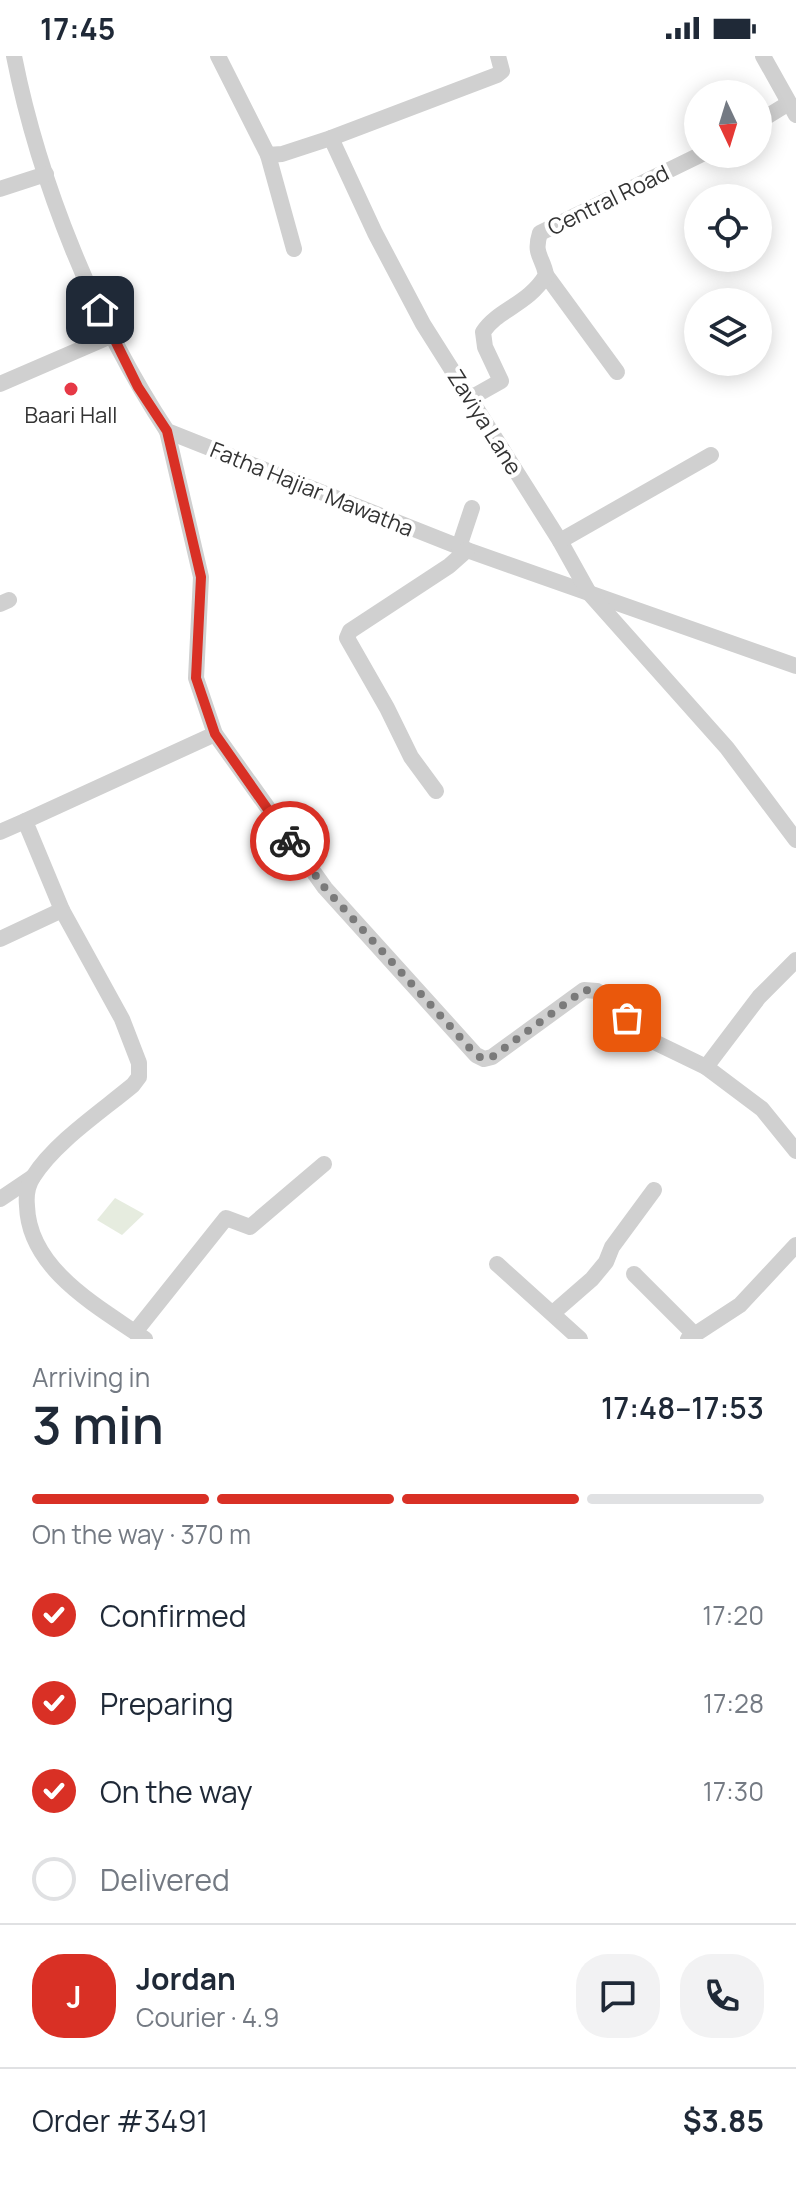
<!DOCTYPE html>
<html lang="en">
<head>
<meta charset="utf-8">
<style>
  :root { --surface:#fff; --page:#f2f2f3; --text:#1f2937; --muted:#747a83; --line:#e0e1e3; --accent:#d93025 }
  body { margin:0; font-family:Manrope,sans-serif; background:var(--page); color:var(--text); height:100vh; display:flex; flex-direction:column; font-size:30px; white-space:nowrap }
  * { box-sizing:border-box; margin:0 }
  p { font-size:26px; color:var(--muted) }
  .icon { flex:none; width:44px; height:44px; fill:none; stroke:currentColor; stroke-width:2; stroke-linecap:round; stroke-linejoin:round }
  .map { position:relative; height:1283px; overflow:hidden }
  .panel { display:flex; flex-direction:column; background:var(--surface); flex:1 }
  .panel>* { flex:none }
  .needle { width:52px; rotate:176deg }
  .fabs { position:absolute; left:684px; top:24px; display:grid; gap:16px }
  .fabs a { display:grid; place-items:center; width:88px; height:88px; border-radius:50%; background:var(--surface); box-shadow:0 4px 20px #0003; font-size:40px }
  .pin { position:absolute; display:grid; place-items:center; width:68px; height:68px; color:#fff; margin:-34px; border-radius:16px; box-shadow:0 4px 12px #0006 }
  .courier { position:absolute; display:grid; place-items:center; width:80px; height:80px; margin:-40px; border:6px solid #d93025; border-radius:50%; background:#fff; color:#222; box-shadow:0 2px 10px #0007 }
  .head em { font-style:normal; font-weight:600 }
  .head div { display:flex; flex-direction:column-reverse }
  .head { display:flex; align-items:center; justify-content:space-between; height:136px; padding:0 32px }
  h1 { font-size:52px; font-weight:600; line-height:60px }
  .bar { display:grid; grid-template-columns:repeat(4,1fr); gap:12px 8px; align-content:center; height:96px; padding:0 32px }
  .bar i { height:10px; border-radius:6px; background:var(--line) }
  .bar .selected { background:var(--accent) }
  .bar p { grid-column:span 4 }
  .line { display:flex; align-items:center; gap:20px; padding:0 32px; border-top:2px solid var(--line) }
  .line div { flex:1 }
  .round { display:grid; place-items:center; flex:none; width:84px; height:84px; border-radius:32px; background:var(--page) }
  ol { padding:0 32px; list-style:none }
  li { display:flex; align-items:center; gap:24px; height:88px }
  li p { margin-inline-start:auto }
  li .icon { padding:8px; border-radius:50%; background:var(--accent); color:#fff; stroke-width:4 }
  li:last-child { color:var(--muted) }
  li i { width:44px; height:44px; border:4px solid var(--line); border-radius:50% }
  .status { display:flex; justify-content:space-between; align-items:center; height:56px; padding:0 40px; background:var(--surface); direction:ltr }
  .status svg { height:22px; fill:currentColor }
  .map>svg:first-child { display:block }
  .green { fill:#e6ecdf }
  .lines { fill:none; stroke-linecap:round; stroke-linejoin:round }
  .minor { stroke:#d0d0d0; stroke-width:16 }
  .done { stroke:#7a7a7a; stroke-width:8; stroke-dasharray:0 14.4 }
  .route { stroke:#d93025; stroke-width:10 }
  .poi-dot { fill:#e63946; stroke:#fff; stroke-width:3 }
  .labels { text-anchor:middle; stroke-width:8; stroke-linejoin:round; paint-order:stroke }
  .street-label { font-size:22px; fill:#333; stroke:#fff }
  .poi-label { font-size:22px; fill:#333; stroke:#fff }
</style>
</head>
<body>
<div class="status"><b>17:45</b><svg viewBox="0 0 49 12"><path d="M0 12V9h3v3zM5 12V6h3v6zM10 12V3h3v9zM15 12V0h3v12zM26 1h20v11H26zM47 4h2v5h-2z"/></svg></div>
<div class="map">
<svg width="796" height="1283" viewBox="0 0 796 1283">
  <rect width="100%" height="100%" fill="#fff"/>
  <polygon class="green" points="115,1142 144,1158 122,1179 97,1164"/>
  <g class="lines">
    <g class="minor">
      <path d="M14,0C39,127 96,267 167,375L467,494L796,610"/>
      <polyline points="218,0 268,99 282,98 331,82"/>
      <polyline points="498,0 502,15 497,19 331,82 375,177 423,268 560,485 589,537 727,692 796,784"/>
      <polyline points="763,0 796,59"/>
      <polyline points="758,66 789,47"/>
      <polyline points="268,99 294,193"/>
      <polyline points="0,133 46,118"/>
      <polyline points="546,219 617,316"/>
      <polyline points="0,328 111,280"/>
      <path d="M469,343L501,325L485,291L483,276C498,253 528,249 546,219C543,201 533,199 540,177L702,98"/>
      <polyline points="167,375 201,521 196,622 215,678 325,832 476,999 484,1003 492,1001 584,934 597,935 610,943 644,981 706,1011 762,1053 796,1095"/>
      <polyline points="560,485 711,399"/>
      <polyline points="459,491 472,452"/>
      <polyline points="0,548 9,544"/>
      <polyline points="436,735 411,701 387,652 347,582 350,575 449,510 467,494"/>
      <polyline points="0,776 25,765"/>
      <polyline points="0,883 62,854"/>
      <polyline points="706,1011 759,941 796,904"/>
      <polyline points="0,1143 33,1121"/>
      <polyline points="497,1208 580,1283"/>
      <polyline points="634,1218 694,1278"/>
      <polyline points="553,1257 592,1223 606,1206 612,1191 654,1134"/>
      <polyline points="135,1276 226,1162 250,1171 324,1108"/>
      <path d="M145,1283C99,1251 29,1214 27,1150C26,1140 27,1130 33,1121C55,1086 102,1055 133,1029L139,1021V1007L122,963L62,854L25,765L215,678"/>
      <polyline points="688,1283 740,1249 796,1189"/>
    </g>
  </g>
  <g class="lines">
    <path class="done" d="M290,785L325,832L476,999L484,1003L492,1001L584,934C604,935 614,948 627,962"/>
    <polyline class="route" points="100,254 138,331 167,375 201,521 196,622 215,678 290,785"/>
  </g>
  <circle class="poi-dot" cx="71" cy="333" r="8"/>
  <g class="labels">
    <g class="street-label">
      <text transform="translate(608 144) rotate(-26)" y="8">Central Road</text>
      <text transform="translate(485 366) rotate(58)" y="8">Zaviya Lane</text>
      <text transform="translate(312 433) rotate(22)" y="8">Fatha Hajiar Mawatha</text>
    </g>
    <g class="poi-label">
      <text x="71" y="367">Baari Hall</text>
    </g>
  </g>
</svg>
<div class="fabs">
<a><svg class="needle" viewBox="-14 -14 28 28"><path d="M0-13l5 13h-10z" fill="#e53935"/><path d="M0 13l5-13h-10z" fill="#747a83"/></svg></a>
<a><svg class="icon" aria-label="locate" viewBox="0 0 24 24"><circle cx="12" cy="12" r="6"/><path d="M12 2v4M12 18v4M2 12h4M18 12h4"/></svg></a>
<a><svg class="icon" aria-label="layers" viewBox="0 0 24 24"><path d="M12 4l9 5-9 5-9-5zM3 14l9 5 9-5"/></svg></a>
</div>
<div class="pin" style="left:627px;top:962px;background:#ea580c"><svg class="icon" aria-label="bag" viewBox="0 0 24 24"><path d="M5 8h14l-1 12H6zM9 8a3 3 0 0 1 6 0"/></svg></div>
<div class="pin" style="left:100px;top:254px;background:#1f2937"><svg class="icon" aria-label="home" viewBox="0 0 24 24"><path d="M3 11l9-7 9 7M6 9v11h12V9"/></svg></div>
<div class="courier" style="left:290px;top:785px"><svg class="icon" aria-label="bike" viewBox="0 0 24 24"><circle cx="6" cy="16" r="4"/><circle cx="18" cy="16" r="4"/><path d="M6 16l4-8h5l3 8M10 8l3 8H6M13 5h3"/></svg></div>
</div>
<section class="panel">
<div class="head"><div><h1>3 min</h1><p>Arriving in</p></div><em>17:48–17:53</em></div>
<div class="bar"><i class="selected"></i><i class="selected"></i><i class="selected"></i><i></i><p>On the way · 370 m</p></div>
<ol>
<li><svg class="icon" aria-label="check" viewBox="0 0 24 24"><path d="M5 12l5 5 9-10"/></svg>Confirmed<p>17:20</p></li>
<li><svg class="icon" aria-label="check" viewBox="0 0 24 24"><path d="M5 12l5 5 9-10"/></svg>Preparing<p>17:28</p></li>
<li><svg class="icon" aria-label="check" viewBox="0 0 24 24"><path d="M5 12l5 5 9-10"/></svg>On the way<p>17:30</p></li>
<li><i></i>Delivered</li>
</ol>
<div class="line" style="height:144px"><b class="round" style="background:var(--accent);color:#fff">J</b><div><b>Jordan</b><p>Courier · 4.9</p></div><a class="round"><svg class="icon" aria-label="chat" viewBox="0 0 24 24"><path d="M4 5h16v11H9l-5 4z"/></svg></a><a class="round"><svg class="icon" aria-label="phone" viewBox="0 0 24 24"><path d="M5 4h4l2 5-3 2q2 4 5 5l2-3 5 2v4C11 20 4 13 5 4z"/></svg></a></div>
<div class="line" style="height:104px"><div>Order #3491</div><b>$3.85</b></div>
</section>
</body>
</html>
